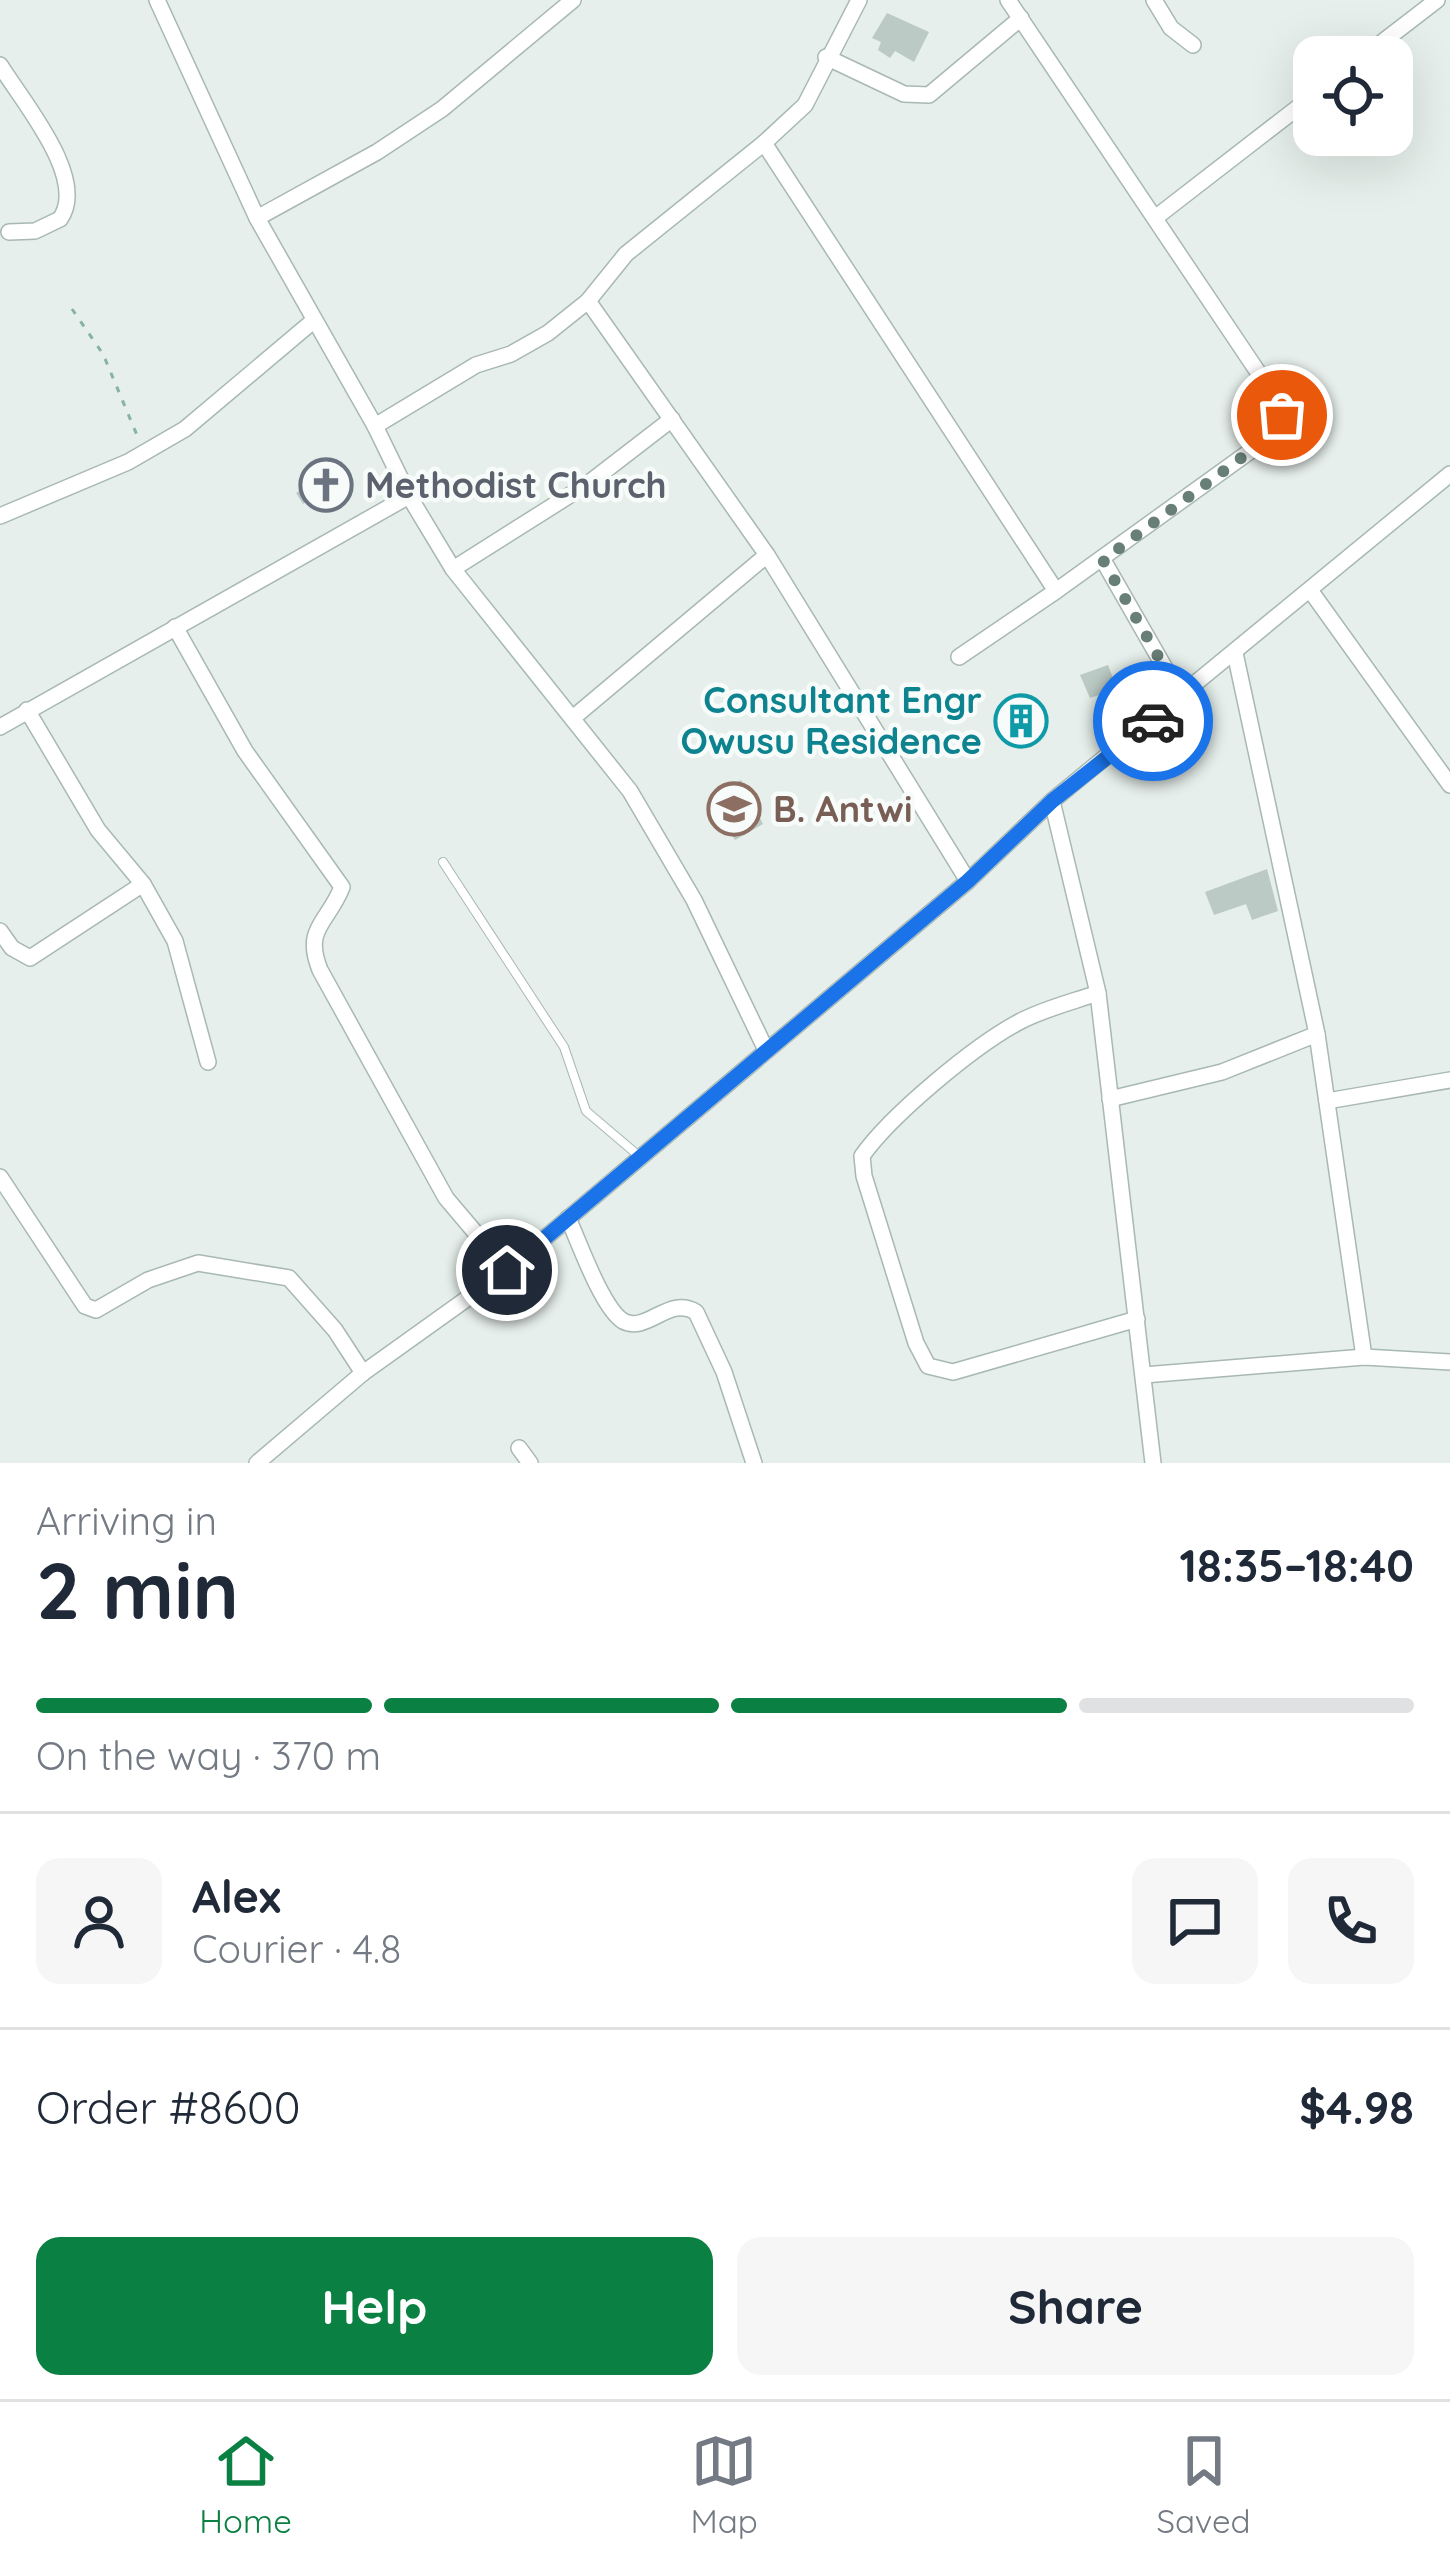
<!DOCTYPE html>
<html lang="en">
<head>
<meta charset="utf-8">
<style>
  :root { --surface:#fff; --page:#f6f6f7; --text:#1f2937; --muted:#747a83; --line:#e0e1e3; --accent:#0b8043 }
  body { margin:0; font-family:Quicksand,sans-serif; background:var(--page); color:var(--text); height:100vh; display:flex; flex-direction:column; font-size:45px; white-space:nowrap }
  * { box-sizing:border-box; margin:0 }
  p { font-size:39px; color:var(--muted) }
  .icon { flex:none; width:66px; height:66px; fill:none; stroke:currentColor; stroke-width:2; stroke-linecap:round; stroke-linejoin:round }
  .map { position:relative; height:1463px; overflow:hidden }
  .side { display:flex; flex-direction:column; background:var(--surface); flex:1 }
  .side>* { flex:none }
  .fabs { position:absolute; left:1293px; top:36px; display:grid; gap:24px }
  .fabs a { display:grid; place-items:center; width:120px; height:120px; border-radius:24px; background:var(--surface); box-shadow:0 12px 48px #0002; font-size:60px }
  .pin { position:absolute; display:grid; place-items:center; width:102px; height:102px; color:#fff; margin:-51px; border:6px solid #fff; border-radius:50%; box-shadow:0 3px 12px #0007 }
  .courier { position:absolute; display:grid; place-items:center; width:120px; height:120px; margin:-60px; border:9px solid #1a73e8; border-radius:50%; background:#fff; color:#222; box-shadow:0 3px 15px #0007 }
  .headline em { font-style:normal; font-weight:700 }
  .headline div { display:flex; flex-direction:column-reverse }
  .headline { display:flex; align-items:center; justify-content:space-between; height:204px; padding:0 36px }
  h1 { font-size:78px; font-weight:700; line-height:90px }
  .bar { display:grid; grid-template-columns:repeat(4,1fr); gap:18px 12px; align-content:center; height:144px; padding:0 36px }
  .bar i { height:15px; border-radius:9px; background:var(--line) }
  .bar .selected { background:var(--accent) }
  .bar p { grid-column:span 4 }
  .line { display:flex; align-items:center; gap:30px; padding:0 36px; border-top:3px solid var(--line) }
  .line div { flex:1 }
  .round { display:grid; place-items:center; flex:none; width:126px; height:126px; border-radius:24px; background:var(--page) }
  .cta { display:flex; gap:24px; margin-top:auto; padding:24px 36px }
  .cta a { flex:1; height:138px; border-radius:24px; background:var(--accent); color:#fff; font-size:48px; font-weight:700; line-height:138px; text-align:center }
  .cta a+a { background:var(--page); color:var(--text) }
  .tab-bar { display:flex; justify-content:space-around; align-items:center; height:168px; border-top:3px solid var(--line); background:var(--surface); font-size:33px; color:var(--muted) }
  .tab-bar a { display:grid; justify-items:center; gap:6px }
  .tab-bar .selected { color:var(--accent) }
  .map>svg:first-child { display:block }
  .building { fill:#bbcac4 }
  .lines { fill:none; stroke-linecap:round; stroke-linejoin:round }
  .service-casing { stroke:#a8b8b2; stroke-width:10 }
  .minor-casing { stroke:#a8b8b2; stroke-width:18 }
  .path { stroke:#86b3a5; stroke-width:3; stroke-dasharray:6 9; stroke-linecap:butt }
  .service { stroke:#fff; stroke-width:8 }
  .minor { stroke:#fff; stroke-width:15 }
  .done { stroke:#687f78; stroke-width:12; stroke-dasharray:0 21.6 }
  .route { stroke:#1a73e8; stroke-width:15 }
  .labels { text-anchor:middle; stroke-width:9; stroke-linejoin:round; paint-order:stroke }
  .worship-label { font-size:36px; font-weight:bold; fill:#5b616d; stroke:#f7fbf9; text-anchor:start }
  .culture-label { font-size:36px; font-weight:bold; fill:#0d838f; stroke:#f7fbf9; text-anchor:end }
  .education-label { font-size:36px; font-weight:bold; fill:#785e54; stroke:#f7fbf9; text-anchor:start }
</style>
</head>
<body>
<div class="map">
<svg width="1450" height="1463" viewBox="0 0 1450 1463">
  <rect width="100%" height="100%" fill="#e6efeb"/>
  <g class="building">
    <polygon points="887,13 929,32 914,62 895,51 890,58 878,50 881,42 872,38"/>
    <polygon points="342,466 351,483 315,504 312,498 303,504 296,493"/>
    <polygon points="1108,665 1117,689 1090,698 1080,675"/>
    <polygon points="1029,697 1045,735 1032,740 1029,734 1011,738 999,710"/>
    <polygon points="741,780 763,824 735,840 727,826 718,831 710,818 718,811 711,796"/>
    <polygon points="1267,869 1278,911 1252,920 1246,904 1214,915 1205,892"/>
  </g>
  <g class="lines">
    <g class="service-casing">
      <polyline id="service" points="443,862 564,1047 586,1111 639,1156"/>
    </g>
    <g class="minor-casing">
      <g id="minor">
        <polyline points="157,0 257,218 375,426 409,496 453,569 630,791 694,900 766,1050"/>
        <polyline points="859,0 805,105 764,143 1056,591 1256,447 1274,431 1282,415 1278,402 1008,0"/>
        <polyline points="1154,0 1171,28 1193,45"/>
        <polyline points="826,57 904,94 929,95 1021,18"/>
        <polyline points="1363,57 1437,0"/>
        <path d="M0,65C22,101 89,179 60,219L35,231L9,232"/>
        <polyline points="257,218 377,152 442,109 573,0"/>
        <polyline points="1155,218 1314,95"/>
        <polyline points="588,301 767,555 968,881"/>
        <polyline points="375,426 476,365 511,354 548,333 588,301 626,254 764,143"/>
        <polyline points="0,516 128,462 185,429 312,322"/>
        <polyline points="1103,560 1182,698"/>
        <polyline points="453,569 589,483 672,419"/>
        <polyline points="1310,590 1450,785"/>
        <path d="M175,627L245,751L342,887C328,923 303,928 320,970L446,1198L507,1270"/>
        <polyline points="959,657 1056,591"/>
        <polyline points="27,710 98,830 143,884 175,941 208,1062"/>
        <polyline points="574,717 767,555"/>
        <polyline points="0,727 409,496"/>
        <polyline points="1052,801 1098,993 1153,1463"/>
        <polyline points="0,931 12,948 30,958 143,884"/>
        <path d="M1098,993C1072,1002 1043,1009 1019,1022C974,1046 891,1115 862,1156L864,1176L916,1343L928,1366L953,1372L1137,1319"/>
        <polyline points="1317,1034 1364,1357"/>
        <polyline points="1110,1099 1222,1072 1317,1034 1235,653"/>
        <polyline points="1327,1101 1450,1080"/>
        <polyline points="0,1177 85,1306 96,1310 148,1280 198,1263 289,1278 335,1330 363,1373"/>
        <path d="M568,1218C579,1242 602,1308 623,1321C647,1334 669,1295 696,1312L724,1372L754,1463"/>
        <polyline points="1144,1375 1364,1357 1450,1362"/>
        <polyline points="519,1448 530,1463"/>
        <polyline points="257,1463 363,1373 507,1270 968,881 1052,801 1450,474"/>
      </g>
    </g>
    <polyline class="path" points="72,309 103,354 139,440"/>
    <use href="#service" class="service"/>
    <use href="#minor" class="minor"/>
  </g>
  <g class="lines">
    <polyline class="done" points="1153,721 1182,698 1103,560 1256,447 1274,431 1282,415"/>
    <polyline class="route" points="507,1270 968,881 1052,801 1153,721"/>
  </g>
  <defs>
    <g id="church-ring" transform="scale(2.7)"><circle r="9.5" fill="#f7fbf9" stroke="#6b7280" stroke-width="1.5"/><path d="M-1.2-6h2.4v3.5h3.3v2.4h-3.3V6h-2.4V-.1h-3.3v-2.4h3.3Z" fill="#6b7280"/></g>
    <g id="building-ring" transform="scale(2.7)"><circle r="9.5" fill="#f7fbf9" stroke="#0f9aa8" stroke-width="1.5"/><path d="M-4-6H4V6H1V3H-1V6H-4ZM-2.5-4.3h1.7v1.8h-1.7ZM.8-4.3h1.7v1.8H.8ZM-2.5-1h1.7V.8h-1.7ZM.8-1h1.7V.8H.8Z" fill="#0f9aa8"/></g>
    <g id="school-ring" transform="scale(2.7)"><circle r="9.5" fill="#f7fbf9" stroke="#8d6e63" stroke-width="1.5"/><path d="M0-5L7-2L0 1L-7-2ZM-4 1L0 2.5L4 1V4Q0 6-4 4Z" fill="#8d6e63"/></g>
  </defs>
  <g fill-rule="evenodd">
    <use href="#church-ring" x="326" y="485"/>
    <use href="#building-ring" x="1021" y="721"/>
    <use href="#school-ring" x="734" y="809"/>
  </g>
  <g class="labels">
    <g class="worship-label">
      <text x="365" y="498">Methodist Church</text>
    </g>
    <g class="culture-label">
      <text x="982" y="713">Consultant Engr<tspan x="982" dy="41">Owusu Residence</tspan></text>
    </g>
    <g class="education-label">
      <text x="773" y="822">B. Antwi</text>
    </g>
  </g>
</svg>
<div class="fabs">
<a><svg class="icon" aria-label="locate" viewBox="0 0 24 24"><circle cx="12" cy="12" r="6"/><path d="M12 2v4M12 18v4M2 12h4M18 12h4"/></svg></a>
</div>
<div class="pin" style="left:1282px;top:415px;background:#ea580c"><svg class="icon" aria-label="bag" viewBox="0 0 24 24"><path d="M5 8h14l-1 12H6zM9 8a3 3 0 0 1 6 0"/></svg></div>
<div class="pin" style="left:507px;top:1270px;background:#1f2937"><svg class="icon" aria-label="home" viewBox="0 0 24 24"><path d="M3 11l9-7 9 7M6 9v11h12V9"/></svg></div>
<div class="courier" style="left:1153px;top:721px"><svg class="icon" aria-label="car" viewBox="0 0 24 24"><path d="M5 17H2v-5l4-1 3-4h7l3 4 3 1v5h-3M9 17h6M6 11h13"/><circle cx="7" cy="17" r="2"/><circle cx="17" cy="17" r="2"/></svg></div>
</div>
<section class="side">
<div class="headline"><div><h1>2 min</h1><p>Arriving in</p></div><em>18:35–18:40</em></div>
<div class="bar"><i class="selected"></i><i class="selected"></i><i class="selected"></i><i></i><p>On the way · 370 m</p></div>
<div class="line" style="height:216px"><a class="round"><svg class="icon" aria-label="person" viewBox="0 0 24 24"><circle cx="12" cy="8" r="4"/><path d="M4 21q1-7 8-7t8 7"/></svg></a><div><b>Alex</b><p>Courier · 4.8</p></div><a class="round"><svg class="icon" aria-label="chat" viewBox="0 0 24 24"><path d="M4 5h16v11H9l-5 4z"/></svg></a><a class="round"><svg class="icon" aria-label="phone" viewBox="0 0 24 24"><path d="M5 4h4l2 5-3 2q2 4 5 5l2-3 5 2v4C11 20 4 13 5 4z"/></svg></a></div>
<div class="line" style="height:156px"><div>Order #8600</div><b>$4.98</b></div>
<div class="cta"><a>Help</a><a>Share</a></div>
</section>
<nav class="tab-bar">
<a class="selected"><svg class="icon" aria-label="home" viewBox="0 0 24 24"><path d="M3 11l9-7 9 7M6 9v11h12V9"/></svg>Home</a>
<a><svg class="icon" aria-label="map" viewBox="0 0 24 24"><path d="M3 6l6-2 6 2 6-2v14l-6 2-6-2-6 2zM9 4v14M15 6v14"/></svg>Map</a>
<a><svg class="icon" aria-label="saved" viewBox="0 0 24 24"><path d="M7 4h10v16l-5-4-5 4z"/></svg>Saved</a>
</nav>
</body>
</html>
